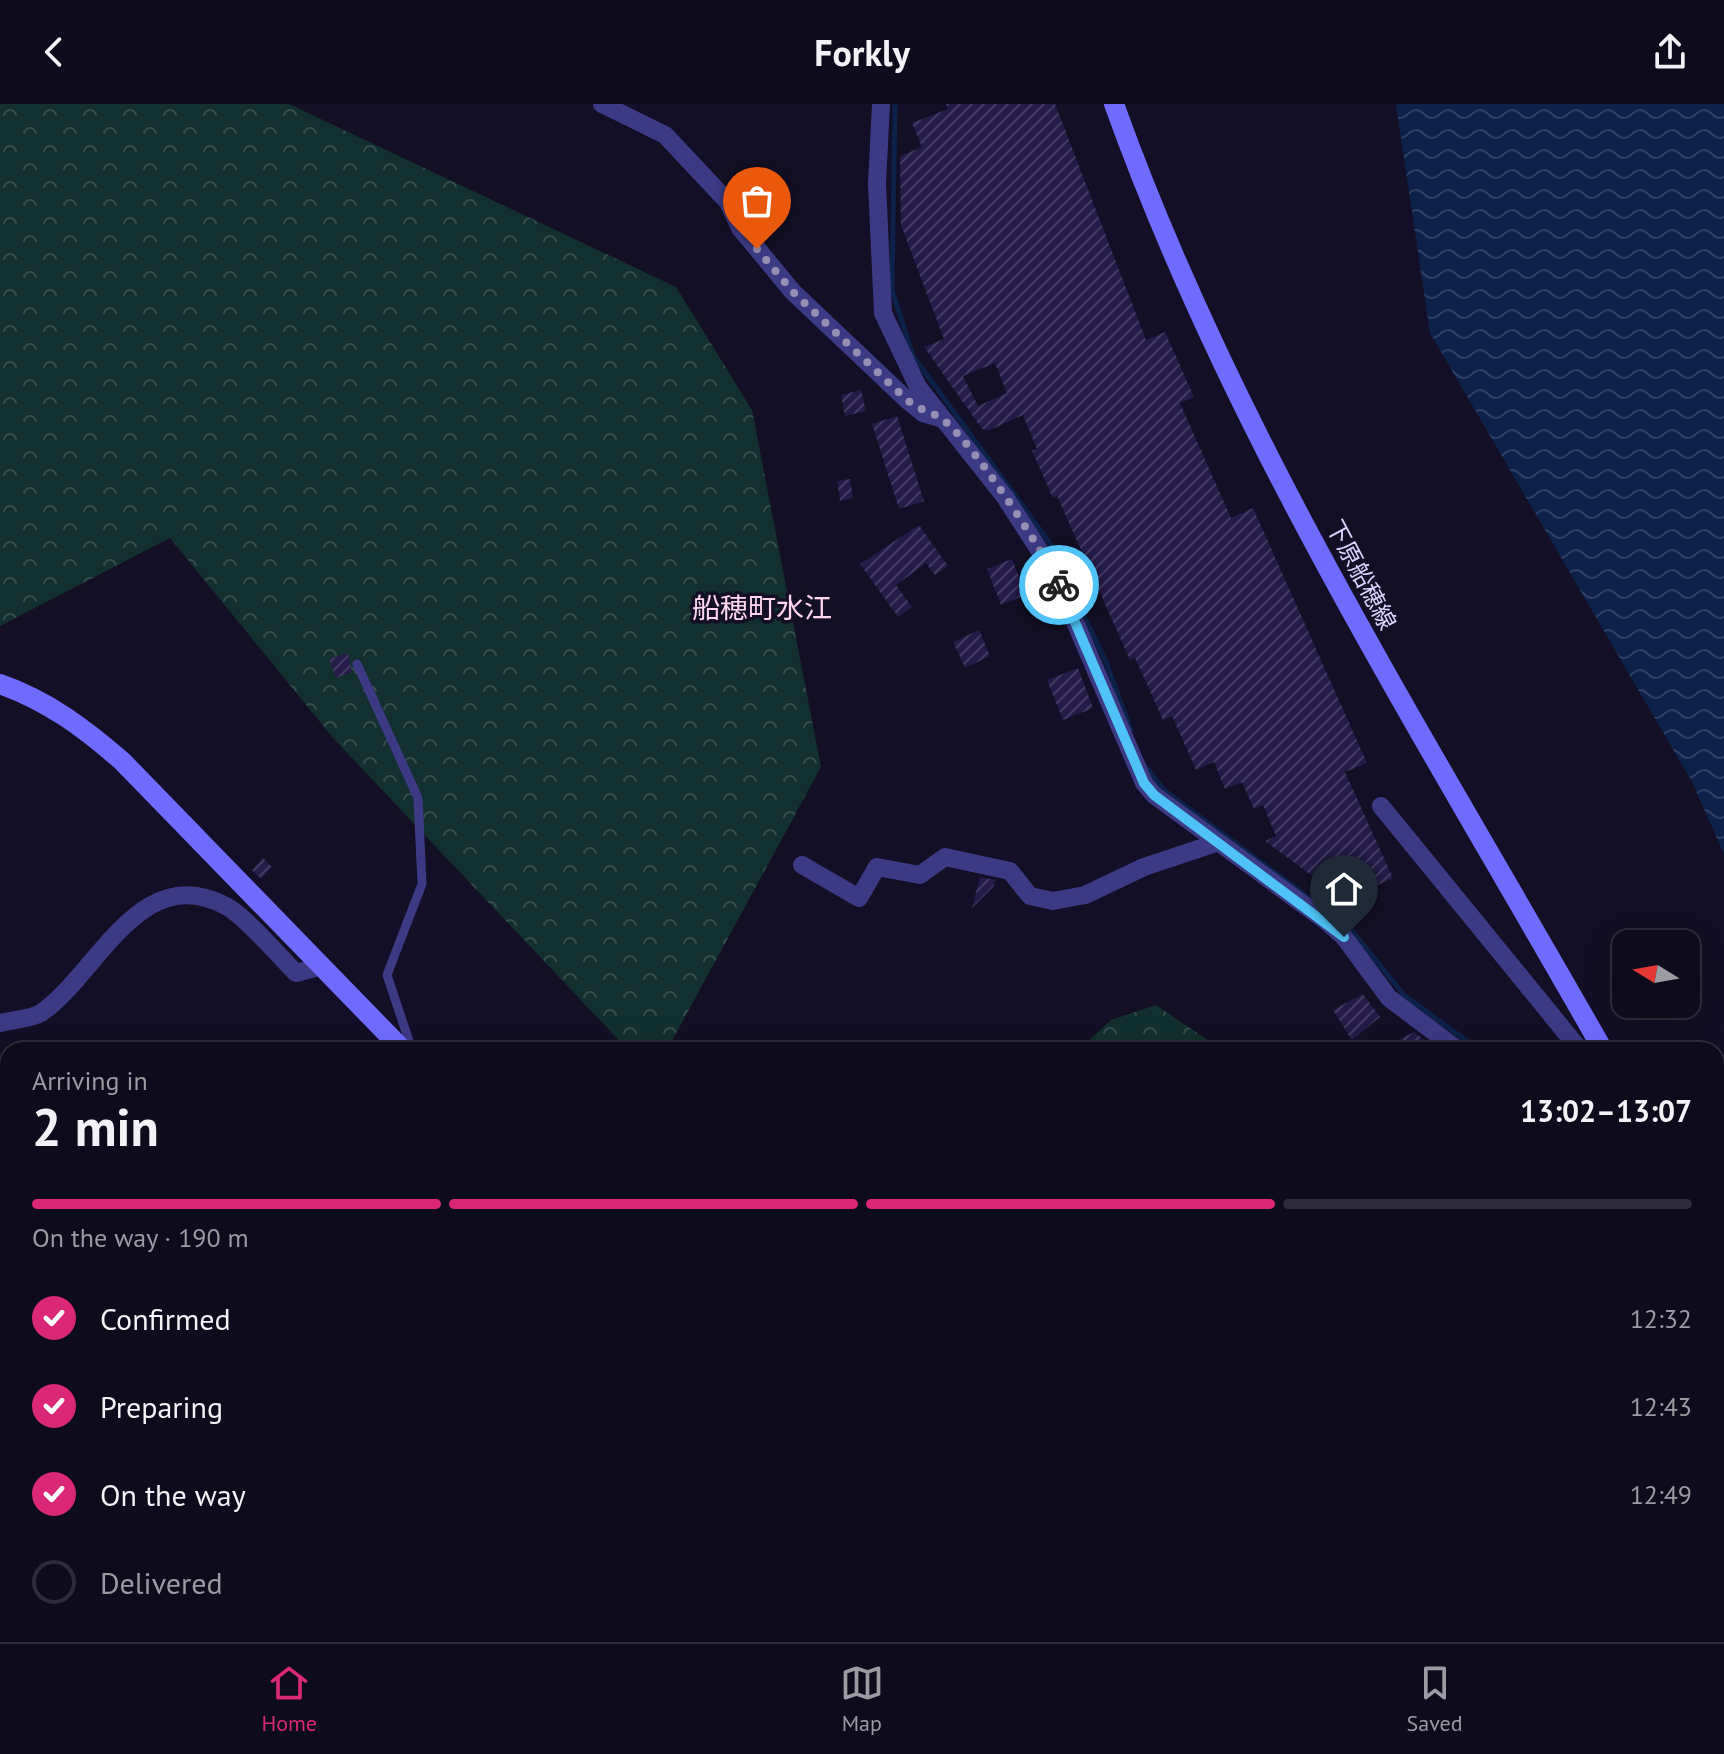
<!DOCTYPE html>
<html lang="en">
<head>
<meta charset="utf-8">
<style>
  :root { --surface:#0e0b1c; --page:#1c1929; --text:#f1f3f6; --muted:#9b9ba3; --line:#2e2b3b; --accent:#db2777 }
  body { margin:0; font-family:"PT Sans","Noto Sans JP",sans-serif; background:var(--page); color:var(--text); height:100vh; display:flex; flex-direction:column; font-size:30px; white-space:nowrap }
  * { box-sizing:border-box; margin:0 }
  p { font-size:26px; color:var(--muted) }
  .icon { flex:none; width:44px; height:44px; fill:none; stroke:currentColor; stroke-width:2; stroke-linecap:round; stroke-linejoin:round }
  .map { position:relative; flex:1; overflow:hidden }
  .drawer { position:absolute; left:0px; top:938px; width:1724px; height:600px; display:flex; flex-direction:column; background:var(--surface); border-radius:24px 24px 0 0; box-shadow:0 8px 32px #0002,0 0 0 2px var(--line) }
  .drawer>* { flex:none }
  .needle { width:52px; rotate:281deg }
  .controls { position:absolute; left:1612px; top:826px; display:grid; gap:16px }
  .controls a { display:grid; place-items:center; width:88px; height:88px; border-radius:16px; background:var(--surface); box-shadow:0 8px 32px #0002,0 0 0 2px var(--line); font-size:40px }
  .pin { position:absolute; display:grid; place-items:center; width:68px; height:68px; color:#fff; margin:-82px -34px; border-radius:50% 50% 50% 0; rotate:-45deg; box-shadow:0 0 8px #0007 }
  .pin .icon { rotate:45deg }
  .courier { position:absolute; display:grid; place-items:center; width:80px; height:80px; margin:-40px; border:6px solid #4fc3f7; border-radius:50%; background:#fff; color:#222; box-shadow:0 2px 10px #0007 }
  .head em { font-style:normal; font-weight:600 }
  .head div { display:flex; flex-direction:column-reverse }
  .head { display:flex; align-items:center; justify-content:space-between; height:136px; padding:0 32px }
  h1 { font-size:52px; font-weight:600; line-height:60px }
  .bar { display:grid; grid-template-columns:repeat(4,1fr); gap:12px 8px; align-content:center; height:96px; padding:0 32px }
  .bar i { height:10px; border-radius:6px; background:var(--line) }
  .bar .current { background:var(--accent) }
  .bar p { grid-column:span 4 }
  ol { padding:0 32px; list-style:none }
  li { display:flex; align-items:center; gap:24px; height:88px }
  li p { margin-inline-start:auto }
  li .icon { padding:8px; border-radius:50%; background:var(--accent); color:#fff; stroke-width:4 }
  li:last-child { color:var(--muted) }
  li i { width:44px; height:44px; border:4px solid var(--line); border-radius:50% }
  header { display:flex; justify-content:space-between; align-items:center; height:104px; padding:0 32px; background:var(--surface); font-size:36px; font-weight:600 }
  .dock { display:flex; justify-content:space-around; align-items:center; height:112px; border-top:2px solid var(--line); background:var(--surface); font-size:22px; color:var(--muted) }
  .dock a { display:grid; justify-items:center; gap:4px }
  .dock .current { color:var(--accent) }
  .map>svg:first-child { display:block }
  .forest { fill:url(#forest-crowns) }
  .water { fill:url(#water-waves) }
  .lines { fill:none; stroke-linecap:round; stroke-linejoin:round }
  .stream { stroke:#0c2248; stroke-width:5 }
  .building { fill:url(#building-hatch); fill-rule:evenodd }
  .lane { stroke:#3d3a85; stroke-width:9 }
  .street { stroke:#3d3a85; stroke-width:18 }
  .secondary { stroke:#6f6bff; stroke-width:20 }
  .done { stroke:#948fb3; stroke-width:8; stroke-dasharray:0 14.4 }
  .route { stroke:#4fc3f7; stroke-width:10 }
  .labels { text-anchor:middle; stroke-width:7; stroke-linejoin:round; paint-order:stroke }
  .street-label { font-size:24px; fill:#d9d4ff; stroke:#130f26 }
  .quarter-label { font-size:28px; fill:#ffd6f0; stroke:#130f26 }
</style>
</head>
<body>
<header><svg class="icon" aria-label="back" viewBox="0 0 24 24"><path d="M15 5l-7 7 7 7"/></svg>Forkly<svg class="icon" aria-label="share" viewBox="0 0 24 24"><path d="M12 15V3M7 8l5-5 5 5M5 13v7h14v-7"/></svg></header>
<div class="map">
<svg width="1724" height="1538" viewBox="0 0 1724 1538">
  <defs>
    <pattern id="forest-crowns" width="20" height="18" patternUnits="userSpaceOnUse" patternTransform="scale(2)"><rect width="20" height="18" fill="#12302f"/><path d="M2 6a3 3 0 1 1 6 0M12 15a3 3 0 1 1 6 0" fill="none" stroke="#344d4e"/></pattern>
    <pattern id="water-waves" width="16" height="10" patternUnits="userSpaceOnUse" patternTransform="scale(2)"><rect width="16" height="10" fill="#0c2248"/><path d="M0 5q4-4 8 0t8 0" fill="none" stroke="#2f4163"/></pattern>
    <pattern id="building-hatch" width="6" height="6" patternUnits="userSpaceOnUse" patternTransform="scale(2)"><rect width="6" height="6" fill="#241b47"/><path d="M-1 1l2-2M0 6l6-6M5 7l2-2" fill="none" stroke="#433b63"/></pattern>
  </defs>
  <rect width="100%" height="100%" fill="#130f26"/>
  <g class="forest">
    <polygon points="0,0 289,0 676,183 752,306 821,663 667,946 628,946 334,635 170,434 0,522"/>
    <polygon points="1156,901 1222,946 1079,946 1111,916"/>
    <polygon points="0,991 8,991 8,1428 0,1427"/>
    <polygon points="924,1530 1523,1530 1518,1538 933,1538"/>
  </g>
  <polygon class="water" points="1396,0 1724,0 1724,750 1692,678 1430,229"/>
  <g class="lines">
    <g class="stream">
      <polyline points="895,0 892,186 913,252 1049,438 1106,558 1131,626"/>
      <polyline points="1147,664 1164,686 1320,802"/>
      <polyline points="1328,808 1348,822 1404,891 1479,946"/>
      <polyline points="1716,1384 1724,1403"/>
    </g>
  </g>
  <g class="building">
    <path d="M946,0H1055L1146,236L1165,228L1194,293L1180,299L1231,414L1253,404L1367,659L1345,668L1393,774L1345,796L1265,737L1276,732L1263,701L1254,705L1242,678L1225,685L1214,658L1196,666L1172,612L1163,616L1135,554L1130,556L1057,392L1053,394L1032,347L1037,345L1023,311L988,327L982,325L924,243L944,235L901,121L900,52L922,43L912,19L948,5ZM995,259L1007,289L978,302L963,272Z"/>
    <polygon points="861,286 866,307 845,312 841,291"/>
    <polygon points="897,312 924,397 899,405 872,320"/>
    <polygon points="850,375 853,394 840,397 837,377"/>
    <polygon points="919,421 948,462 935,471 926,459 896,481 912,503 898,513 860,460"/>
    <polygon points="1012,455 1026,491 1001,501 987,465"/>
    <polygon points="1047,483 1055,502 1038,508 1031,488"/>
    <polygon points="979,526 990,552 965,564 953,538"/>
    <polygon points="348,549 352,568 336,574 329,555"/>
    <polygon points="1078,564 1093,604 1063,616 1047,576"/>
    <polygon points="263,754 272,763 261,775 252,766"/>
    <polygon points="980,773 995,776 994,782 972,804"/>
    <polygon points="1363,890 1380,913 1352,936 1333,906"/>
    <polygon points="1414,928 1438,946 1380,946"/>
  </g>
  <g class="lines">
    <polyline class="lane" points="357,560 418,694 422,780 387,871 412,946"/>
    <g class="street">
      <polyline points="602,0 665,31 728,98 740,124 793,188 907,296 923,309 940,314"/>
      <polyline points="881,0 877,80 883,209 918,283 1005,393 1054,469 1144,679 1154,691 1326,817 1344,833 1389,894 1458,946"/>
      <polyline points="1381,702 1580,946"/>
      <polyline points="802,761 859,794 877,763 920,771 945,753 1010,767 1030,792 1053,797 1085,791 1144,763 1216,739"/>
      <path d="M0,919C12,916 31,915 41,909C98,870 139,756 226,802C245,812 279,852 296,869L322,862"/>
      <polyline points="1716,1243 1724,1256"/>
      <polyline points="1716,1407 1724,1428"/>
      <polyline points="1716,1481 1724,1458"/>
      <polyline points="590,1530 601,1538"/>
      <polyline points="800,1530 805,1538"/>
      <polyline points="1695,1538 1699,1530"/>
    </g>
    <g class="secondary">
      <path d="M1114,0C1234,335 1428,637 1603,946"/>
      <path d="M0,580C48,597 84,624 122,657L403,946"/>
      <polyline points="1716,1129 1724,1142"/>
      <polyline points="541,1538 542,1530"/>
    </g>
  </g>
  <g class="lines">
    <path class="done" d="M757,145L793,188L907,296C918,305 928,307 939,313C968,330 1044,448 1059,481"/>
    <polyline class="route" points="1059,481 1144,679 1154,691 1344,833"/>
  </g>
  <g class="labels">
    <g class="street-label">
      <text transform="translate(1361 471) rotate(62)" y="8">下原船穂線</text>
    </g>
    <g class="quarter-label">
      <text x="762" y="514">船穂町水江</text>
    </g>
  </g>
</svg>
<div class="controls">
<a><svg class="needle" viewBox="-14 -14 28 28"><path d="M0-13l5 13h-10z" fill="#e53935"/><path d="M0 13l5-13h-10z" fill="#9b9ba3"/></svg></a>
</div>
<div class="pin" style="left:757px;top:145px;background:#ea580c"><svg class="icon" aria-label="bag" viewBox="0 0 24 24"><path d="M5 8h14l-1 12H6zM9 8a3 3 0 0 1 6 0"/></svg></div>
<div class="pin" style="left:1344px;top:833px;background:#1f2937"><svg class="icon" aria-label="home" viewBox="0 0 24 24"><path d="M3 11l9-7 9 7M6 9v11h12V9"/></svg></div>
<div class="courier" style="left:1059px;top:481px"><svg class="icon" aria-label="bike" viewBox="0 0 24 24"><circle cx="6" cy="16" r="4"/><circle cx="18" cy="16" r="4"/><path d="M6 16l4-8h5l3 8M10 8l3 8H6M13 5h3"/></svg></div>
<section class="drawer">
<div class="head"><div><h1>2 min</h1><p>Arriving in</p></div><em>13:02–13:07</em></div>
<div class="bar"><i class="current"></i><i class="current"></i><i class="current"></i><i></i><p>On the way · 190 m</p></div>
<ol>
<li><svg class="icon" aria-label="check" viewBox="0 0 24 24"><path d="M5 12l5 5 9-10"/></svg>Confirmed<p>12:32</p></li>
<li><svg class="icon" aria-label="check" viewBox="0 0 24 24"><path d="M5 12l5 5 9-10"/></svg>Preparing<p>12:43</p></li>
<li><svg class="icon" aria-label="check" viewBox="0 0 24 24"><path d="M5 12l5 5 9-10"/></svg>On the way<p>12:49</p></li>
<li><i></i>Delivered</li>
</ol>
</section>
</div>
<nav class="dock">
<a class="current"><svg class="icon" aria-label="home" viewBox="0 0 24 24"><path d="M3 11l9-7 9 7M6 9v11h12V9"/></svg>Home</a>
<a><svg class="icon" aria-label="map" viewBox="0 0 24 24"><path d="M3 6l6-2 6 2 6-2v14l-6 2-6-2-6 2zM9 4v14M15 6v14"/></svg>Map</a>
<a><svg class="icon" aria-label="saved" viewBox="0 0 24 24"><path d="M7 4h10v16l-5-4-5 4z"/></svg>Saved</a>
</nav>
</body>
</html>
